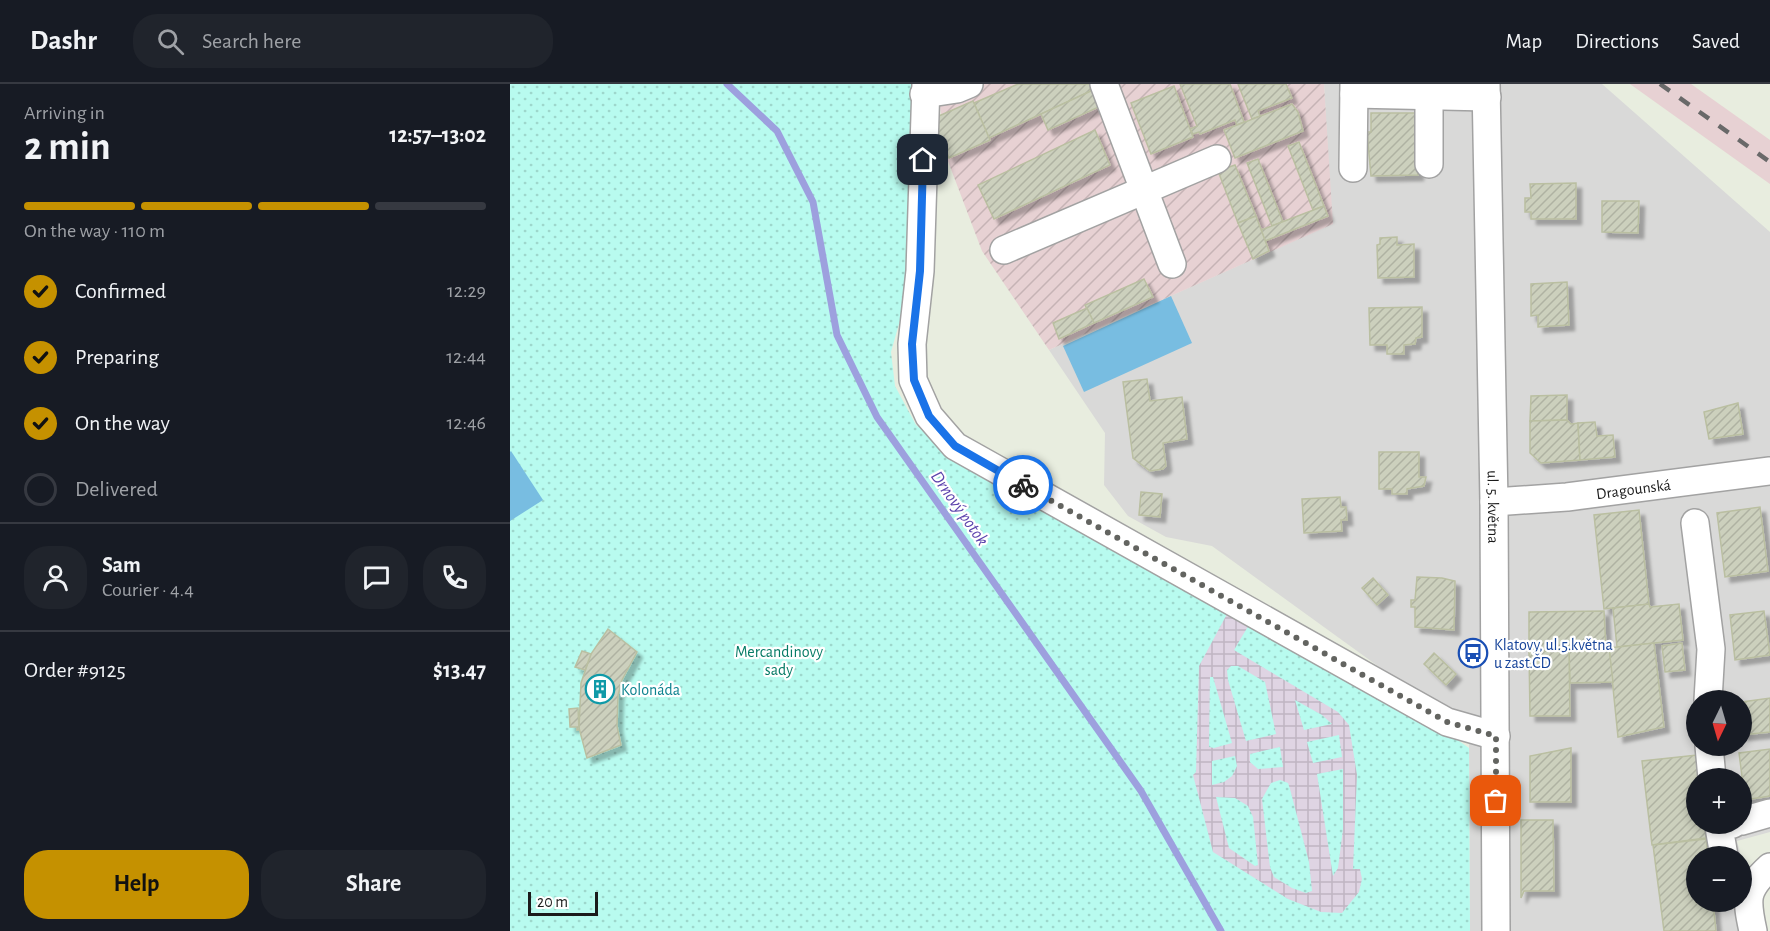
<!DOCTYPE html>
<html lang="en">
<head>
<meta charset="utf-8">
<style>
  :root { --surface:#171b24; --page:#20242c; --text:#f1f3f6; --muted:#9ea1a6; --line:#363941; --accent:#c59100 }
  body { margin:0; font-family:"Alegreya Sans",sans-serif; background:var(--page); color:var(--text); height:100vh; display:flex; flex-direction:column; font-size:22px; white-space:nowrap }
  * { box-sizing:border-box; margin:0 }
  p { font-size:20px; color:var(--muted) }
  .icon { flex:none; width:33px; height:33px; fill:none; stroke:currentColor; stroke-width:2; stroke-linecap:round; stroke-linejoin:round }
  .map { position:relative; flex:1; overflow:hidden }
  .panel { display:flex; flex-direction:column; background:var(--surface); width:510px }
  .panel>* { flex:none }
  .needle { width:39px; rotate:185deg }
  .controls { position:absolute; left:1176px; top:606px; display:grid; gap:12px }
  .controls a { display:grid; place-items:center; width:66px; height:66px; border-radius:50%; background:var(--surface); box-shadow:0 3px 9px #0003; font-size:30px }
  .scale { position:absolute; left:18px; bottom:15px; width:70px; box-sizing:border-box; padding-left:6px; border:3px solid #1b1b1b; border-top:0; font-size:16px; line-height:21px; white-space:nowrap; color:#1b1b1b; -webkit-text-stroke:4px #fff; paint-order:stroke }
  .pin { position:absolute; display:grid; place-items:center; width:51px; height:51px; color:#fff; margin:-26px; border-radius:12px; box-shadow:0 3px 9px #0006 }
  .courier { position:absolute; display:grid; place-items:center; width:60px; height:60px; margin:-30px; border:4px solid #1a73e8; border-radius:50%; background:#fff; color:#222; box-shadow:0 2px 8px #0007 }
  .overview em { font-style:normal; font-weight:600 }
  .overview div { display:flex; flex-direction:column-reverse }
  .overview { display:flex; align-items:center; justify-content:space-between; height:102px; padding:0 24px }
  h1 { font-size:39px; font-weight:600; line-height:45px }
  .bar { display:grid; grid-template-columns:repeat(4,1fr); gap:9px 6px; align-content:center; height:72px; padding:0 24px }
  .bar i { height:8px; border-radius:4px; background:var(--line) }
  .bar .active { background:var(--accent) }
  .bar p { grid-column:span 4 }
  .line { display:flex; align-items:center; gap:15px; padding:0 24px; border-top:2px solid var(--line) }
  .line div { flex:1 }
  .round { display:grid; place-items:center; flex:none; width:63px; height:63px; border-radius:24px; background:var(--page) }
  ol { padding:0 24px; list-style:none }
  li { display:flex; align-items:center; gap:18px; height:66px }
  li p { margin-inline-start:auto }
  li .icon { padding:6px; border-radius:50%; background:var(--accent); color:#111; stroke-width:4 }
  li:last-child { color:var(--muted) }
  li i { width:33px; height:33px; border:3px solid var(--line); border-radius:50% }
  .action { display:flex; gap:12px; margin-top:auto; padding:12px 24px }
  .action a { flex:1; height:69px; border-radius:24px; background:var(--accent); color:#111; font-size:24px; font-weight:600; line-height:69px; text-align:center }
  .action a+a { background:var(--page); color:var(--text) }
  header { display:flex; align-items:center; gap:36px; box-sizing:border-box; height:84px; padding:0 30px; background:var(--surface); border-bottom:2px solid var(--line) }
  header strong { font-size:28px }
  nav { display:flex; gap:33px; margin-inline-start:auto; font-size:21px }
  .search { width:420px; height:54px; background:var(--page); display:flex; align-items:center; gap:15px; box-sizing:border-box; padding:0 21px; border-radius:24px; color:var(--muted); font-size:22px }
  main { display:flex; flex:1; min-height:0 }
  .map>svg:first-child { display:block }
  .residential { fill:#d9d9d8; fill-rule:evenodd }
  .industrial { fill:url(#industrial-furrows) }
  .railway { fill:#e7d1d3 }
  .park { fill:url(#park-dots) }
  .pitch { fill:#78bde1 }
  .plaza { fill:url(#plaza-grid); fill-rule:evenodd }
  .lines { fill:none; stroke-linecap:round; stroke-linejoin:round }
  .stream { stroke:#9da0de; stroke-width:7 }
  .building { fill:url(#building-hatch); stroke:#babfa1; stroke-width:1.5; filter:url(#shadow) }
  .minor-casing { stroke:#a2a2a2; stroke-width:30 }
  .minor { stroke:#fff; stroke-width:27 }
  .rail { stroke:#696969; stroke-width:4.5; stroke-dasharray:12 12; stroke-linecap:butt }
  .done { stroke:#636460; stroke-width:6; stroke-dasharray:0 10.8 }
  .route { stroke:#1a73e8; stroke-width:8 }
  .labels { text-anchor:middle; stroke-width:4.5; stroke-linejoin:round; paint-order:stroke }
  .street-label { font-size:16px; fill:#1b1b1b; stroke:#fff }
  .transit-label { font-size:16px; fill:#164399; stroke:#fff; text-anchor:start }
  .park-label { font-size:16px; fill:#067b66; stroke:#fff }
  .culture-label { font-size:16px; fill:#0d838f; stroke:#fff; text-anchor:start }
  .water-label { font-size:18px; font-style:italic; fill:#5d44ad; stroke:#fff }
</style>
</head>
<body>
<header>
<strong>Dashr</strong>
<div class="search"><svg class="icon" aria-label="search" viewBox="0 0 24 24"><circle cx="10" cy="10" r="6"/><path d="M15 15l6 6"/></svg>Search here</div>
<nav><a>Map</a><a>Directions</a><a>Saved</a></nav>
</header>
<main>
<section class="panel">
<div class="overview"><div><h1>2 min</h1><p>Arriving in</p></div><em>12:57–13:02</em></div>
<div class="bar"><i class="active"></i><i class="active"></i><i class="active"></i><i></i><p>On the way · 110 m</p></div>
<ol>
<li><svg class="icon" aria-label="check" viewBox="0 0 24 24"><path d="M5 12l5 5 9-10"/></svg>Confirmed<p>12:29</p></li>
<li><svg class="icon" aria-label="check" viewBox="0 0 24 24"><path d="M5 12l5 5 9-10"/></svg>Preparing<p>12:44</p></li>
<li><svg class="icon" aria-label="check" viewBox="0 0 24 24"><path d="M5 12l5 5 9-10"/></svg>On the way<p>12:46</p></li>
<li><i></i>Delivered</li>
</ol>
<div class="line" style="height:108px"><a class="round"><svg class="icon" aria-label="person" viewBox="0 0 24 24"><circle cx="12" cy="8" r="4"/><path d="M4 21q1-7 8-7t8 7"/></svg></a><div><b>Sam</b><p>Courier · 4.4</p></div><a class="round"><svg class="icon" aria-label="chat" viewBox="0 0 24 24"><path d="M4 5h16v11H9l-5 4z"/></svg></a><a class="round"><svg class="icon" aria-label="phone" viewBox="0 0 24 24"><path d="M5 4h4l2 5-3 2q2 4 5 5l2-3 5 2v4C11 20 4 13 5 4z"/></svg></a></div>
<div class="line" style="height:78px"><div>Order #9125</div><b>$13.47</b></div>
<div class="action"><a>Help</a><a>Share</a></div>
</section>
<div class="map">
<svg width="1260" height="847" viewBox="0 0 1260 847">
  <defs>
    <pattern id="industrial-furrows" width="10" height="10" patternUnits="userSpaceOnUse" patternTransform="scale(1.5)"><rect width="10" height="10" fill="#e7d1d3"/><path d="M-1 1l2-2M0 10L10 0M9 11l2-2" fill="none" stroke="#c6b3b5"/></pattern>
    <pattern id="park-dots" width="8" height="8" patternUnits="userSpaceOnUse" patternTransform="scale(1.5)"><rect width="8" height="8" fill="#b8fbef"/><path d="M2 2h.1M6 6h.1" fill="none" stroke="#9ed7cc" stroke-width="1.8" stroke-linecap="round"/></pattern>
    <pattern id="plaza-grid" width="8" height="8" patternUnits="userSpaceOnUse" patternTransform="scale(1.5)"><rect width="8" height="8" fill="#dfd4e3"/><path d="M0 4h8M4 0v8" fill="none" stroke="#bfb5c2"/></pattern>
    <pattern id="building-hatch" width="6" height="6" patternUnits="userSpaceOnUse" patternTransform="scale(1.5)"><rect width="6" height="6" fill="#ccd0bd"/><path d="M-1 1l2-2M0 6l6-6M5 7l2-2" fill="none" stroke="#afb2a2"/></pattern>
    <filter id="shadow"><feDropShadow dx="5.5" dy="5.5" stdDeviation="1.5" flood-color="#0004"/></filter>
  </defs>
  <rect width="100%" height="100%" fill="#e8eddf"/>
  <path class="residential" d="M814,0H1092L1260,148V748L1227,757L1231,772H1186V818H1232V775L1253,847H960L959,648L702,462L656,453L618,432L594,401L595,349L539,266L822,140ZM1186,616H1232V662H1186ZM1186,694H1232V740H1186Z"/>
  <polygon class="industrial" points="427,0 814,0 823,140 539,266 472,167 422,35 431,31"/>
  <polygon class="railway" points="1120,0 1181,0 1260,56 1260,100"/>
  <polygon class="park" points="0,0 404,0 398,208 381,268 385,302 406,341 468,392 706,514 916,634 959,664 960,847 0,847"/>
  <g class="pitch">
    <polygon points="661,212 682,259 574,308 553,262"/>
    <polygon points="1,367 33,416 0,437 0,368"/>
  </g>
  <path class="plaza" d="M724,517L746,529L724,566L828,628L839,641L847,691L843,785H850L852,795L849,808L832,829L811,828L778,815L703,768L683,691L686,688L689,582ZM721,582H728L755,598L766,650L736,657L718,596L717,586ZM700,593H703L722,659L704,664L699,663ZM785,616L812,631L822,640L794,646ZM829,651L832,673L803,679L797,658ZM770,663L773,683L748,685L740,678V670ZM725,672L727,682L722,692L714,698L702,701V677ZM833,685V745L828,784L823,792L807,690ZM770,696L778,699L780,705L799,778L802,807L796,809L782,804L764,793L760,783L752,715L761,699ZM706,713L725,714L738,722L743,733L748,781L745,782L719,764Z"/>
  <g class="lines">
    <polyline class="stream" points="217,0 267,47 303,118 327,251 367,333 631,707 711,847"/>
  </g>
  <g class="building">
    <polygon points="508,0 581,0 583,6 479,54 464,19"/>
    <polygon points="670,0 720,0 734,38 727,41 725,36 690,50 689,48 683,50 680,45 687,42"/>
    <polygon points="728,0 776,0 782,14 748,27 750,32 742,35"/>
    <polygon points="664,2 683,53 641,70 621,19"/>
    <polygon points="583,6 591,22 538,46 531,30"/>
    <polygon points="463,17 480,56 439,74 422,35"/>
    <polygon points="782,20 788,28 793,47 725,74 714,46"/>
    <polygon points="861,29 907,29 908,91 861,92 857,48 861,48"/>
    <polygon points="585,46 600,81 484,135 468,101"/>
    <polygon points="789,58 814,122 803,126 778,62"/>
    <polygon points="748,75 773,138 762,142 737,79"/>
    <polygon points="725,81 746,132 728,139 708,87"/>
    <polygon points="1066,99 1066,135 1021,135 1021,128 1015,128 1015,114 1021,114 1020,100"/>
    <polygon points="1092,117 1129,117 1128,149 1092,148"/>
    <polygon points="814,122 818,132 755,157 751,146"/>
    <polygon points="746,132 759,167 743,175 728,139"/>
    <polygon points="887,153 887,161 904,160 904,193 868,194 867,161 870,160 870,154"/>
    <polygon points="634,195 643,213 584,239 575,221"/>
    <polygon points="1057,198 1059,241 1028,243 1028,231 1021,232 1021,200"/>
    <polygon points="912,223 912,253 906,254 905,260 894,261 894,270 877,270 877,261 860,261 859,224"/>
    <polygon points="577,224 584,239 549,255 543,239"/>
    <polygon points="637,295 640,317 672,313 677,355 653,359 656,382 653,385 640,387 623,374 613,298"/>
    <polygon points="1057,311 1057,336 1020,337 1021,312"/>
    <polygon points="1228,319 1233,350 1199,355 1194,328"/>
    <polygon points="1057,336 1061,340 1068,339 1070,376 1031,379 1020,369 1020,337"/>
    <polygon points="1085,338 1087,352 1103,351 1105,373 1070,376 1068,339"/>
    <polygon points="869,368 909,368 909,393 916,393 914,402 897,405 897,410 882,410 882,405 869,405"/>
    <polygon points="631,408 652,410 650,433 629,431"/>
    <polygon points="830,413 831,423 836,423 837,436 831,436 832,447 794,449 792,415"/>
    <polygon points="1250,423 1258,487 1215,493 1207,429"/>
    <polygon points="1129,426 1139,520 1094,525 1084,431"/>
    <polygon points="907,493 932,494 945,497 944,546 905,543 905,523 901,523 901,516 905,516"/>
    <polygon points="863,494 878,511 867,521 852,504"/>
    <polygon points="1139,520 1140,523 1169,520 1173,556 1107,563 1103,524"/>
    <polygon points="1094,527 1096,564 1019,568 1019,528"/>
    <polygon points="1254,527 1260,571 1225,576 1220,531"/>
    <polygon points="98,545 127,568 112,596 108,611 107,642 111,661 77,674 69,644 71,599 81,570"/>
    <polygon points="1144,559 1154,643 1108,653 1099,564"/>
    <polygon points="1172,559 1175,586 1155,588 1152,562"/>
    <polygon points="1099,564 1103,598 1060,599 1059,566"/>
    <polygon points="1059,566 1060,632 1020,632 1019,568"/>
    <polygon points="72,567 81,570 75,586 65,583"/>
    <polygon points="924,569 946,590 936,601 914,580"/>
    <polygon points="1260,614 1260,648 1232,651 1232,618"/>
    <polygon points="68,624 69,646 67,646 67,643 60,643 59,625"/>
    <polygon points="1061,664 1061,718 1020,718 1020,672"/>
    <polygon points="1260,665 1260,712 1235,716 1229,669"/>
    <polygon points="1187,671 1190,694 1186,694 1186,740 1195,740 1196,754 1142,761 1132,677"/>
    <polygon points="1011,736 1043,736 1044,807 1014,807 1011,814"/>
    <polygon points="1196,755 1198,772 1186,772 1186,818 1203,818 1206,847 1154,847 1143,761"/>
  </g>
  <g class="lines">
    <g class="minor-casing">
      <g id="minor">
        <polyline points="416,0 410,187 402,260 403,296 419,332 445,362 937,638 986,652"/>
        <polyline points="594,0 662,180"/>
        <polyline points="919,0 919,80"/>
        <path id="s1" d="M976,0L984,418L986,847"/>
        <polyline points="414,10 447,5 459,0"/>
        <polyline points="844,10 977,13"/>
        <polyline points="843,84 844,0"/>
        <polyline points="494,166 707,75"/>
        <path id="s2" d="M984,418L1057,413L1260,387"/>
        <polyline points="1185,439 1201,565 1198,616"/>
        <polyline points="1199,662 1202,694"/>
        <polyline points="1232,737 1260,729"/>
        <polyline points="1214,772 1209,743 1223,740"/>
        <path d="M1243,847C1236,815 1235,806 1260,783"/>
      </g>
    </g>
    <use href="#minor" class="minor"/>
    <polyline class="rail" points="1150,0 1260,78"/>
  </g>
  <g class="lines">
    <polyline class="done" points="513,401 937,638 986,652 986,717"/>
    <polyline class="route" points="413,76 410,187 402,260 404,296 419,332 445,362 513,401"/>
  </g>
  <defs>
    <g id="bus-ring" transform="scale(1.5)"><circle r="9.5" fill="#fff" stroke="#1a4fb4" stroke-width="1.5"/><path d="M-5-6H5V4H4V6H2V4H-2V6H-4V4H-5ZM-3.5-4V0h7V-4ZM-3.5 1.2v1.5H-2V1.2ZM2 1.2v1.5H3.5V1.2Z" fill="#1a4fb4"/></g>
    <g id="building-ring" transform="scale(1.5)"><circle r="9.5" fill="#fff" stroke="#0f9aa8" stroke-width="1.5"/><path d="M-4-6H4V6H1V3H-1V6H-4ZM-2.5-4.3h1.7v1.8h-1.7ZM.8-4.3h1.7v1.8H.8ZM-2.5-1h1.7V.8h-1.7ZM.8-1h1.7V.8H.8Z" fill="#0f9aa8"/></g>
  </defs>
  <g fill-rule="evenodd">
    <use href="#bus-ring" x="963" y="569"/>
    <use href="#building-ring" x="90" y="605"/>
  </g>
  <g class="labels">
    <g class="street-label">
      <text dy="6" stroke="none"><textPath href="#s2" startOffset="140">Dragounská</textPath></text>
      <text dy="6" stroke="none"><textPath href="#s1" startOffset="423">ul. 5. května</textPath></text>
    </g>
    <g class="transit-label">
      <text x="984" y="566">Klatovy, ul.5.května<tspan x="984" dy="18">u zast.ČD</tspan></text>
    </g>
    <g class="park-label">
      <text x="269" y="573">Mercandinovy<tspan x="269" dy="18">sady</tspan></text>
    </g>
    <g class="culture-label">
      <text x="111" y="611">Kolonáda</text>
    </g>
    <g class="water-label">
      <text transform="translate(450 424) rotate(55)" y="6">Drnový potok</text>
    </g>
  </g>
</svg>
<div class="controls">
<a><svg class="needle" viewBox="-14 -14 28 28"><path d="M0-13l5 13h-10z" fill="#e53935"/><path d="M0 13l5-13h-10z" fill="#9ea1a6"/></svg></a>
<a>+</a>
<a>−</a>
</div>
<div class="scale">20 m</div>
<div class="pin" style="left:986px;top:717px;background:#ea580c"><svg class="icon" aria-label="bag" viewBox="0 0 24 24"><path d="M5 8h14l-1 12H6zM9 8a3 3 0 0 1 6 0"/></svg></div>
<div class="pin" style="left:413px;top:76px;background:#1f2937"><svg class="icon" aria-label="home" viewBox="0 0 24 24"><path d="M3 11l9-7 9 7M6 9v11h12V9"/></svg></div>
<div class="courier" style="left:513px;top:401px"><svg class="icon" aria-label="bike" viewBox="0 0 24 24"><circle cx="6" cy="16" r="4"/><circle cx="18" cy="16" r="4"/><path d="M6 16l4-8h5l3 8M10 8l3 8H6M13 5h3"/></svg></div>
</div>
</main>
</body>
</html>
